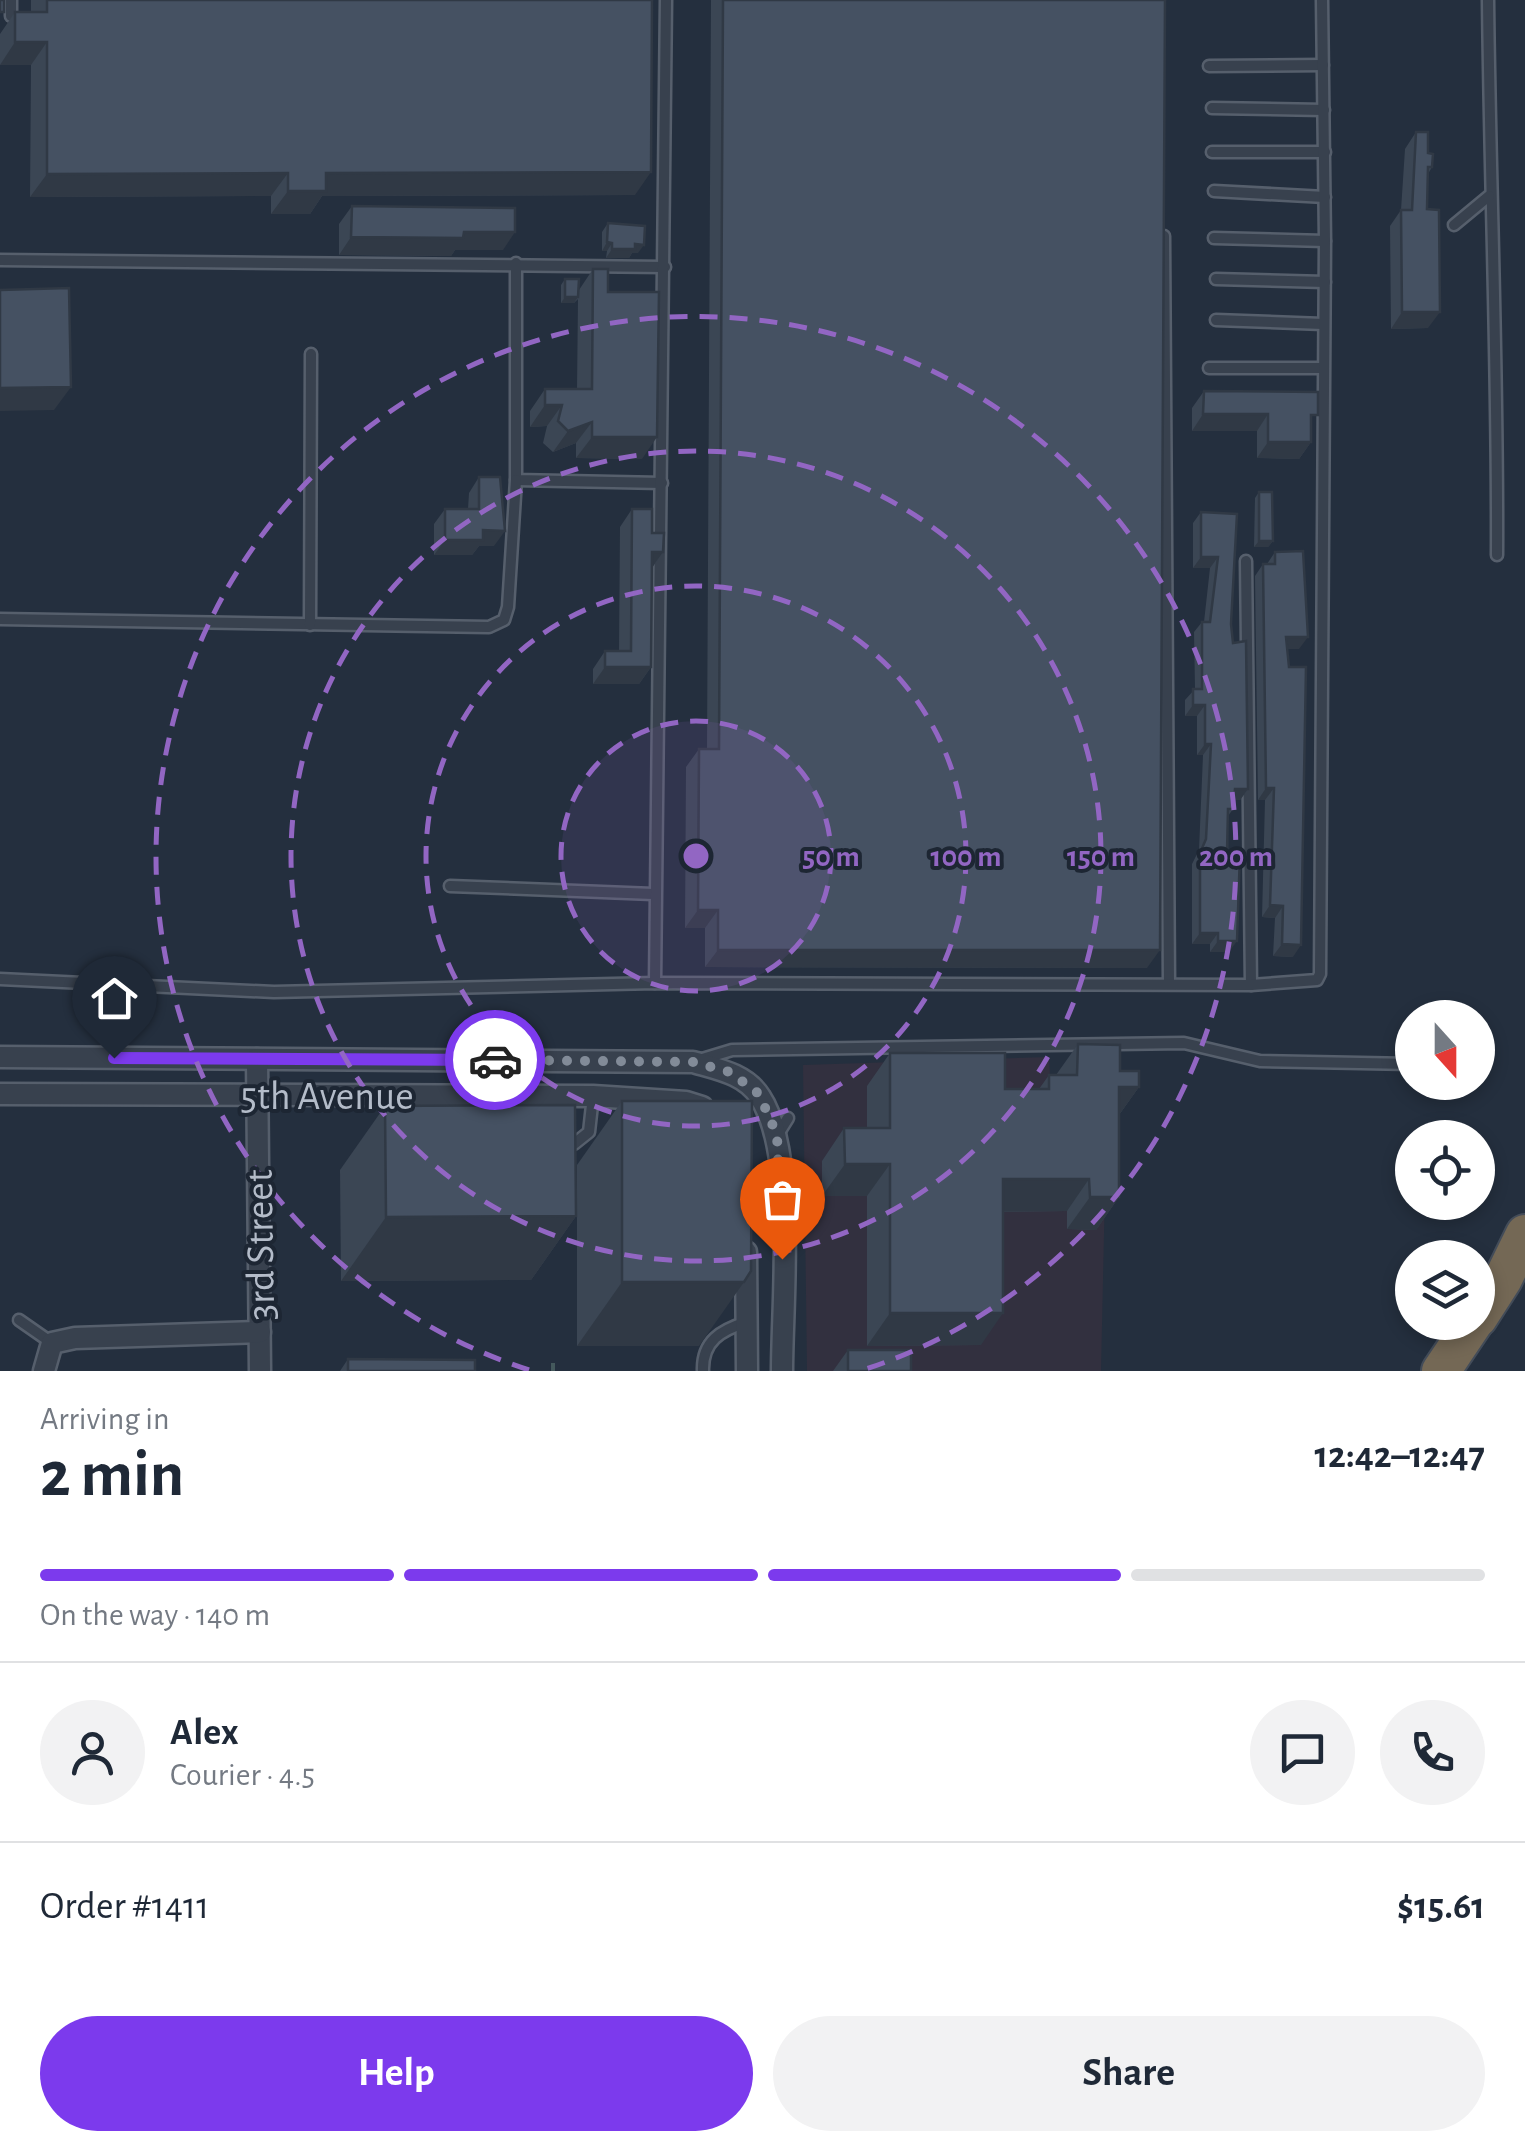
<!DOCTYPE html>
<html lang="en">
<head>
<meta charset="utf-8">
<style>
  :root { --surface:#fff; --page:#f2f2f3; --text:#1f2937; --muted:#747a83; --line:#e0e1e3; --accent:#7c3aed }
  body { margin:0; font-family:"Alegreya Sans",sans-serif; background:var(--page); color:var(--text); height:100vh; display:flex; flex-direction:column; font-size:38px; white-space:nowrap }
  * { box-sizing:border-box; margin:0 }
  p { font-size:32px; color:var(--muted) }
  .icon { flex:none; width:55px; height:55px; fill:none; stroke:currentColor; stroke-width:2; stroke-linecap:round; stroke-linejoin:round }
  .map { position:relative; height:1371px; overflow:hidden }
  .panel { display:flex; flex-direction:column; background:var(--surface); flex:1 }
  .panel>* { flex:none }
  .needle { width:65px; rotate:159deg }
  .fabs { position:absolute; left:1395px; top:1000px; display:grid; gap:20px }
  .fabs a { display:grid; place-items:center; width:100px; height:100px; border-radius:50%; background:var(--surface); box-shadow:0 5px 15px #0003; font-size:50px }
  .pin { position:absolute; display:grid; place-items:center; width:85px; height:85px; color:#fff; margin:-102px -42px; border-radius:50% 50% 50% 0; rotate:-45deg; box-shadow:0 0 10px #0007 }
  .pin .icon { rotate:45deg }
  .courier { position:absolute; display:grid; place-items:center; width:100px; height:100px; margin:-50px; border:8px solid #7c3aed; border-radius:50%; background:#fff; color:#222; box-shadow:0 2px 12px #0007 }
  .summary em { font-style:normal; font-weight:700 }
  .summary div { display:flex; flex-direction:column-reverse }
  .summary { display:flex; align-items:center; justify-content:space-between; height:170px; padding:0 40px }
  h1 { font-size:65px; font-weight:700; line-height:75px }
  .bar { display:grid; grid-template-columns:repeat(4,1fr); gap:15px 10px; align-content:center; height:120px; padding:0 40px }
  .bar i { height:12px; border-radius:8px; background:var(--line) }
  .bar .current { background:var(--accent) }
  .bar p { grid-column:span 4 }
  .line { display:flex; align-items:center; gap:25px; padding:0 40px; border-top:2px solid var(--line) }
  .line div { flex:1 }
  .round { display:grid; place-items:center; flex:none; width:105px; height:105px; border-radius:52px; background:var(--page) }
  .primary-button { display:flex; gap:20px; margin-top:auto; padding:20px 40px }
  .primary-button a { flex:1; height:115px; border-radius:60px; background:var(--accent); color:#fff; font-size:40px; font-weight:700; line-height:115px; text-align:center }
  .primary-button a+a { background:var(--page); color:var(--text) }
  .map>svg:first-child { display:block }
  .medical { fill:#32303f }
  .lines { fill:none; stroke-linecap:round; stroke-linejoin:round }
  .service-casing { stroke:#565f6c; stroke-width:15 }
  .minor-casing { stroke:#565f6c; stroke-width:25 }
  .motorway-casing { stroke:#434c59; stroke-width:42 }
  .path { stroke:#44595c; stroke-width:4; stroke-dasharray:8 8; stroke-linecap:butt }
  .service { stroke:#38414e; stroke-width:10 }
  .minor { stroke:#38414e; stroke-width:20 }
  .motorway { stroke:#746855; stroke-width:38 }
  .wall { fill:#3b4654 }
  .shaded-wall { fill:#303945 }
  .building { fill:#455162; stroke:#303945; stroke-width:2.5 }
  .done { stroke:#828b98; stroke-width:10; stroke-dasharray:0 18 }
  .route { stroke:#7c3aed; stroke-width:12 }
  .ring { fill:none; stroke:#9266c3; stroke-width:5; stroke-dasharray:18 12 }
  .labels { text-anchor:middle; stroke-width:8; stroke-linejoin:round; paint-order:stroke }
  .street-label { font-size:40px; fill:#b4bcc9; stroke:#1d2633 }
  .centre { fill:#9266c3; stroke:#1d2633; stroke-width:5 }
  .ring-label { font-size:30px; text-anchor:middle; font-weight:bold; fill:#9266c3; stroke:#1d2633; stroke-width:8; stroke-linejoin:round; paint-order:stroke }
</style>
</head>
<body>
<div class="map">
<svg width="1525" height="1371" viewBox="0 0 1525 1371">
  <rect width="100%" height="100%" fill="#242f3e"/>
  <polygon class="medical" points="1049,1057 1051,1097 1107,1097 1101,1371 807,1371 803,1065"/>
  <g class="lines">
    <g class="service-casing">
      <g id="service">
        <polyline points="11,0 11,16"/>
        <path d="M1488,0C1490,185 1498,369 1497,555"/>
        <polyline points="1209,66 1323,65"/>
        <polyline points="1212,108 1324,110"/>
        <polyline points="1212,152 1325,152"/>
        <polyline points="1214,191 1325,197"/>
        <polyline points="1454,225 1489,196"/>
        <polyline points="1164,236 1169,984"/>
        <polyline points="1214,238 1325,241"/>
        <polyline points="0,260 665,267"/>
        <polyline points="516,263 516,480 662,483"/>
        <polyline points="1216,279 1325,282"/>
        <polyline points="1216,320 1323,324"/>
        <polyline points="1209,368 1322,368"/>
        <polyline points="1246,561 1251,985"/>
        <polyline points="0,619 489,627 504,620 508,607 516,480"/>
        <polyline points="310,625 311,354"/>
        <polyline points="450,886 653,894"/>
        <polyline points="0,979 274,992 655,983 1251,985 1317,980 1320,974 1325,241 1322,0"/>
        <polyline points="655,983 666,0"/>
        <polyline points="699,1060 732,1050 1184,1043 1260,1061 1412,1064"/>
        <polyline points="778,1134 788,1118"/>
        <polyline points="565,1143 574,1144 589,1132 593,1096"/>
        <polyline points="19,1320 52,1343"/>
        <path d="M703,1371C702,1341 721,1330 747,1322"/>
      </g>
    </g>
    <g class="minor-casing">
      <g id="minor">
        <path d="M0,1057L693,1062C717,1069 746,1074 760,1097C797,1153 782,1301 782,1371"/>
        <polyline points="257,1059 260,1371"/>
        <polyline points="0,1094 593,1096 686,1102 702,1107"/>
        <polyline points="746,1252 747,1371"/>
        <polyline points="44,1371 52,1343 75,1338 260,1332"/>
      </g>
    </g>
    <g class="motorway-casing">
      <g id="motorway">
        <polyline points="1478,1318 1503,1279 1525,1234"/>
        <polyline points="1441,1371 1474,1322"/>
      </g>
    </g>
    <polyline class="path" points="553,1371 553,1362"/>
    <use href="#service" class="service"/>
    <use href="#minor" class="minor"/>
    <use href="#motorway" class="motorway"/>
  </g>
  <g class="wall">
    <polygon points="31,0 652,0 635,195 322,196 310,214 271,214 271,196 30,197 31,65 0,65 0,34 15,12 31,12"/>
    <polygon points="711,0 1165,0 1147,968 705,967 705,928 685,928 686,767 699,749 707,749"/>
    <polygon points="1416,132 1428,153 1432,167 1428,174 1428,328 1391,329 1390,226 1401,210 1405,149"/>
    <polygon points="352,206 503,250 455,250 451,256 339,255 339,224"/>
    <polygon points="608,223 638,253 632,253 629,258 606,258 607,251 602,251 602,232"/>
    <polygon points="593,269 608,292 642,459 576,458 576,443 553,452 543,443 547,426 530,427 530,411 545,389 577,389 578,299 574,303 561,303 561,285 565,279 579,290"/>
    <polygon points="1204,391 1311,424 1311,442 1299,459 1257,458 1257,431 1192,431 1192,408"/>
    <polygon points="479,477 494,546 479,546 472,555 434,555 434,524 445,509 468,509 469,493"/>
    <polygon points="1259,492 1273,541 1268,547 1254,547 1255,498"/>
    <polygon points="632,509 652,533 663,552 652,568 651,667 639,684 593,684 593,669 605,651 619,651 620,527"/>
    <polygon points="1201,512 1237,514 1231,624 1248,789 1240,800 1234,800 1233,809 1228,816 1229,952 1210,952 1210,944 1192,944 1192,864 1199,850 1203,755 1197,755 1197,716 1185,716 1185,700 1195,689 1194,632 1202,622 1204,622 1210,568 1193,568 1193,523"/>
    <polygon points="1275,552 1299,649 1287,649 1293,957 1273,956 1275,918 1262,917 1265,800 1258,800 1255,576 1263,564 1267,564"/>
    <polygon points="1078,1044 1120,1071 1139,1087 1119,1115 1119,1197 1096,1230 1067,1229 1067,1211 1003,1212 981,1345 867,1346 867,1196 822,1196 822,1161 844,1128 867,1128 867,1086 890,1053 1005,1089 1039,1089 1049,1075 1056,1075"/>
    <polygon points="622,1101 699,1346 577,1346 577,1165"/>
    <polygon points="385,1106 576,1216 531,1280 341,1281 340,1170"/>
    <polygon points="848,1350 911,1371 833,1371"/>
    <polygon points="348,1359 475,1371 340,1371"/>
  </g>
  <g class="shaded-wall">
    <polygon points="15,42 47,42 31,65 0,65"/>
    <polygon points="651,172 635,195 322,196 310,214 271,214 288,191 326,173"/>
    <polygon points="288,173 271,196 30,197 47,174"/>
    <polygon points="464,232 515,232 503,250 455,250 451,256 339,255 351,237"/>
    <polygon points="607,242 612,243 607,251 602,251"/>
    <polygon points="635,244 644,245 638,253 632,253 629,258 606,258 612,249"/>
    <polygon points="565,297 578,297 574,303 561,303"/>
    <polygon points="1402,312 1440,312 1428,328 1391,329"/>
    <polygon points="71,387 54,410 0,411 0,388"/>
    <polygon points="545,405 562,405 547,426 530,427"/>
    <polygon points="1203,414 1268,414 1257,431 1192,431"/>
    <polygon points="592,422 576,443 553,452 568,431"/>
    <polygon points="592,437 657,437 642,459 576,458"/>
    <polygon points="1268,442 1311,442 1299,459 1257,458"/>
    <polygon points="483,530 505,531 494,546 479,546 472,555 434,555 445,540"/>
    <polygon points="1259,541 1273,541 1268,547 1254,547"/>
    <polygon points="652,552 663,552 651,569"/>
    <polygon points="1201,557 1218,557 1210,568 1193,568"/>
    <polygon points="1286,637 1308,637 1299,649 1277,649"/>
    <polygon points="605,667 651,667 639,684 593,684"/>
    <polygon points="1193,705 1205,705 1197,716 1185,716"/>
    <polygon points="1205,744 1211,744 1203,755 1197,755"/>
    <polygon points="1266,788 1274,788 1265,800 1258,800"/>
    <polygon points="1235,789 1248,789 1240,800 1228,800"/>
    <polygon points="1270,905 1283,906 1275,918 1262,917"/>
    <polygon points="698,910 718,910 705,928 685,928"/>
    <polygon points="1200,933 1218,933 1210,944 1192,944"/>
    <polygon points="1218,941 1237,941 1229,952 1210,952"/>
    <polygon points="1282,944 1301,945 1293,957 1273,956"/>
    <polygon points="718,950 1160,950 1147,968 705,967"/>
    <polygon points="1119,1087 1139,1087 1116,1119"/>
    <polygon points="845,1164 890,1164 867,1196 822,1196"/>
    <polygon points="1003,1179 1089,1179 1067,1211 981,1212"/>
    <polygon points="1090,1197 1119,1197 1096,1230 1067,1229"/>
    <polygon points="576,1216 531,1280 341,1281 386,1217"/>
    <polygon points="622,1282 744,1282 699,1346 577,1346"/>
    <polygon points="890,1313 1003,1313 981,1345 867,1346"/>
  </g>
  <g class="building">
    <rect x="0" y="0" width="4" height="12"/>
    <polygon points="47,0 652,0 651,172 326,173 326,191 288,191 288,173 47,174 47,42 15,42 15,12 47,12"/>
    <polygon points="723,0 1165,0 1160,950 718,950 718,910 698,910 699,749 719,749"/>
    <polygon points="1416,132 1428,132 1428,153 1433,154 1432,167 1428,167 1427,209 1439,210 1440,312 1402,312 1401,210 1412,210"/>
    <polygon points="352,206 515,208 515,232 464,232 463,238 351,237"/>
    <polygon points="608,223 645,226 644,245 635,244 635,249 612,249 612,243 607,242"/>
    <polygon points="593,269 608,269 608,292 659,292 657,437 592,437 592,422 568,431 558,421 562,405 545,405 545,389 592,389"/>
    <polygon points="565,279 579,279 578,297 565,297"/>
    <polygon points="69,288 71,387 0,388 0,290"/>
    <polygon points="1204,391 1318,392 1318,415 1311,415 1311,442 1268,442 1268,414 1203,414"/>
    <polygon points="479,477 500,477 505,531 483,530 483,540 445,540 445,509 479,509"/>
    <polygon points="1259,492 1272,492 1273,541 1259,541"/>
    <polygon points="632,509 652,509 652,533 664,533 663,552 652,552 651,667 605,667 605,651 631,651"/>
    <polygon points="1201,512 1237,514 1231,624 1233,643 1246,641 1248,789 1235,789 1233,809 1228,809 1227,853 1240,853 1237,941 1218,941 1218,933 1200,933 1200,853 1206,839 1211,744 1205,744 1205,705 1193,705 1193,689 1202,689 1202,622 1210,622 1218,557 1201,557"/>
    <polygon points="1303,551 1308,637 1286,637 1289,667 1306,667 1301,945 1282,944 1283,906 1270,905 1274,788 1266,788 1263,564 1275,564 1275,552"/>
    <polygon points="1078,1044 1120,1045 1120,1071 1139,1071 1139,1087 1119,1087 1119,1197 1090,1197 1089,1179 1003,1179 1003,1313 890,1313 890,1164 845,1164 844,1128 890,1128 890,1053 1005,1053 1005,1089 1049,1089 1049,1075 1077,1075"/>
    <polygon points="622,1101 752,1101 751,1271 744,1282 622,1282"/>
    <polygon points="575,1105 576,1216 386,1217 385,1106"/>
    <rect x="848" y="1350" width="63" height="21"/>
    <polygon points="348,1359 475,1360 475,1371 348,1371"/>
  </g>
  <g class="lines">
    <polyline class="done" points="495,1060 693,1062 730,1072 759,1094 777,1135 782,1259"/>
    <polyline class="route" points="114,1058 495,1060"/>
  </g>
  <circle cx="696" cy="856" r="135" fill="#9266c3" fill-opacity=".12"/>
  <g class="ring">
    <circle cx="696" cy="856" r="135"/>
    <circle cx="696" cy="856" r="270"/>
    <circle cx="696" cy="856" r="405"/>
    <path d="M529 1370A540 540 0 1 1 863 1370"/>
  </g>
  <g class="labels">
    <g class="street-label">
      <text x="327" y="1109">5th Avenue</text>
      <text transform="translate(259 1245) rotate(-91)" y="14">3rd Street</text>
    </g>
  </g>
  <circle cx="696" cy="856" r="15" class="centre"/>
  <g class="ring-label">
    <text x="831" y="866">50 m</text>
    <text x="966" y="866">100 m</text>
    <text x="1101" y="866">150 m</text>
    <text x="1236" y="866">200 m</text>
  </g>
</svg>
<div class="fabs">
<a><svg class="needle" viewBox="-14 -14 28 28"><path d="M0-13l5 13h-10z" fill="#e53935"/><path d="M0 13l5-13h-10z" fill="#747a83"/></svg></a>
<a><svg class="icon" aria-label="locate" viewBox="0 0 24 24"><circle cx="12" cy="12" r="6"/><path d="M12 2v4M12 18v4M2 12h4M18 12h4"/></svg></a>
<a><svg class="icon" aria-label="layers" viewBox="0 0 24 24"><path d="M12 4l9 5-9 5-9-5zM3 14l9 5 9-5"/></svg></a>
</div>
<div class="pin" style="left:782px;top:1259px;background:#ea580c"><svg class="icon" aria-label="bag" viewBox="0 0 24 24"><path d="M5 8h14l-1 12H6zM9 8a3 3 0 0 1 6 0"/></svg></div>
<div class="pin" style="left:114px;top:1058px;background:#1f2937"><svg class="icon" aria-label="home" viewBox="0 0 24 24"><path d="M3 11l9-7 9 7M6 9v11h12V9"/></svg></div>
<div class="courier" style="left:495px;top:1060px"><svg class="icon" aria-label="car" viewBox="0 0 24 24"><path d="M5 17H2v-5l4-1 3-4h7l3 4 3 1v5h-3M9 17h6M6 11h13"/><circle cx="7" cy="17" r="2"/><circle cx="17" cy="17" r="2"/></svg></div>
</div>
<section class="panel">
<div class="summary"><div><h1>2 min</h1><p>Arriving in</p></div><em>12:42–12:47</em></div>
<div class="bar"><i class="current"></i><i class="current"></i><i class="current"></i><i></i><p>On the way · 140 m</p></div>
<div class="line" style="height:180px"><a class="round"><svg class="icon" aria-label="person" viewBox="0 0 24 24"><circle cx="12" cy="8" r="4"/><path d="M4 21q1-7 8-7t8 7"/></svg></a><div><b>Alex</b><p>Courier · 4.5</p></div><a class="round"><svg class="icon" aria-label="chat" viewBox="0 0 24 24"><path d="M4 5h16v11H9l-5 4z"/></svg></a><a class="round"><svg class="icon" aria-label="phone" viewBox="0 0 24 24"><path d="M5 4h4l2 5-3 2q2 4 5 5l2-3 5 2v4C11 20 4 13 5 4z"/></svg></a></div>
<div class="line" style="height:130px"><div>Order #1411</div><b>$15.61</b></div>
<div class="primary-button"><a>Help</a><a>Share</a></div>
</section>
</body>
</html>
